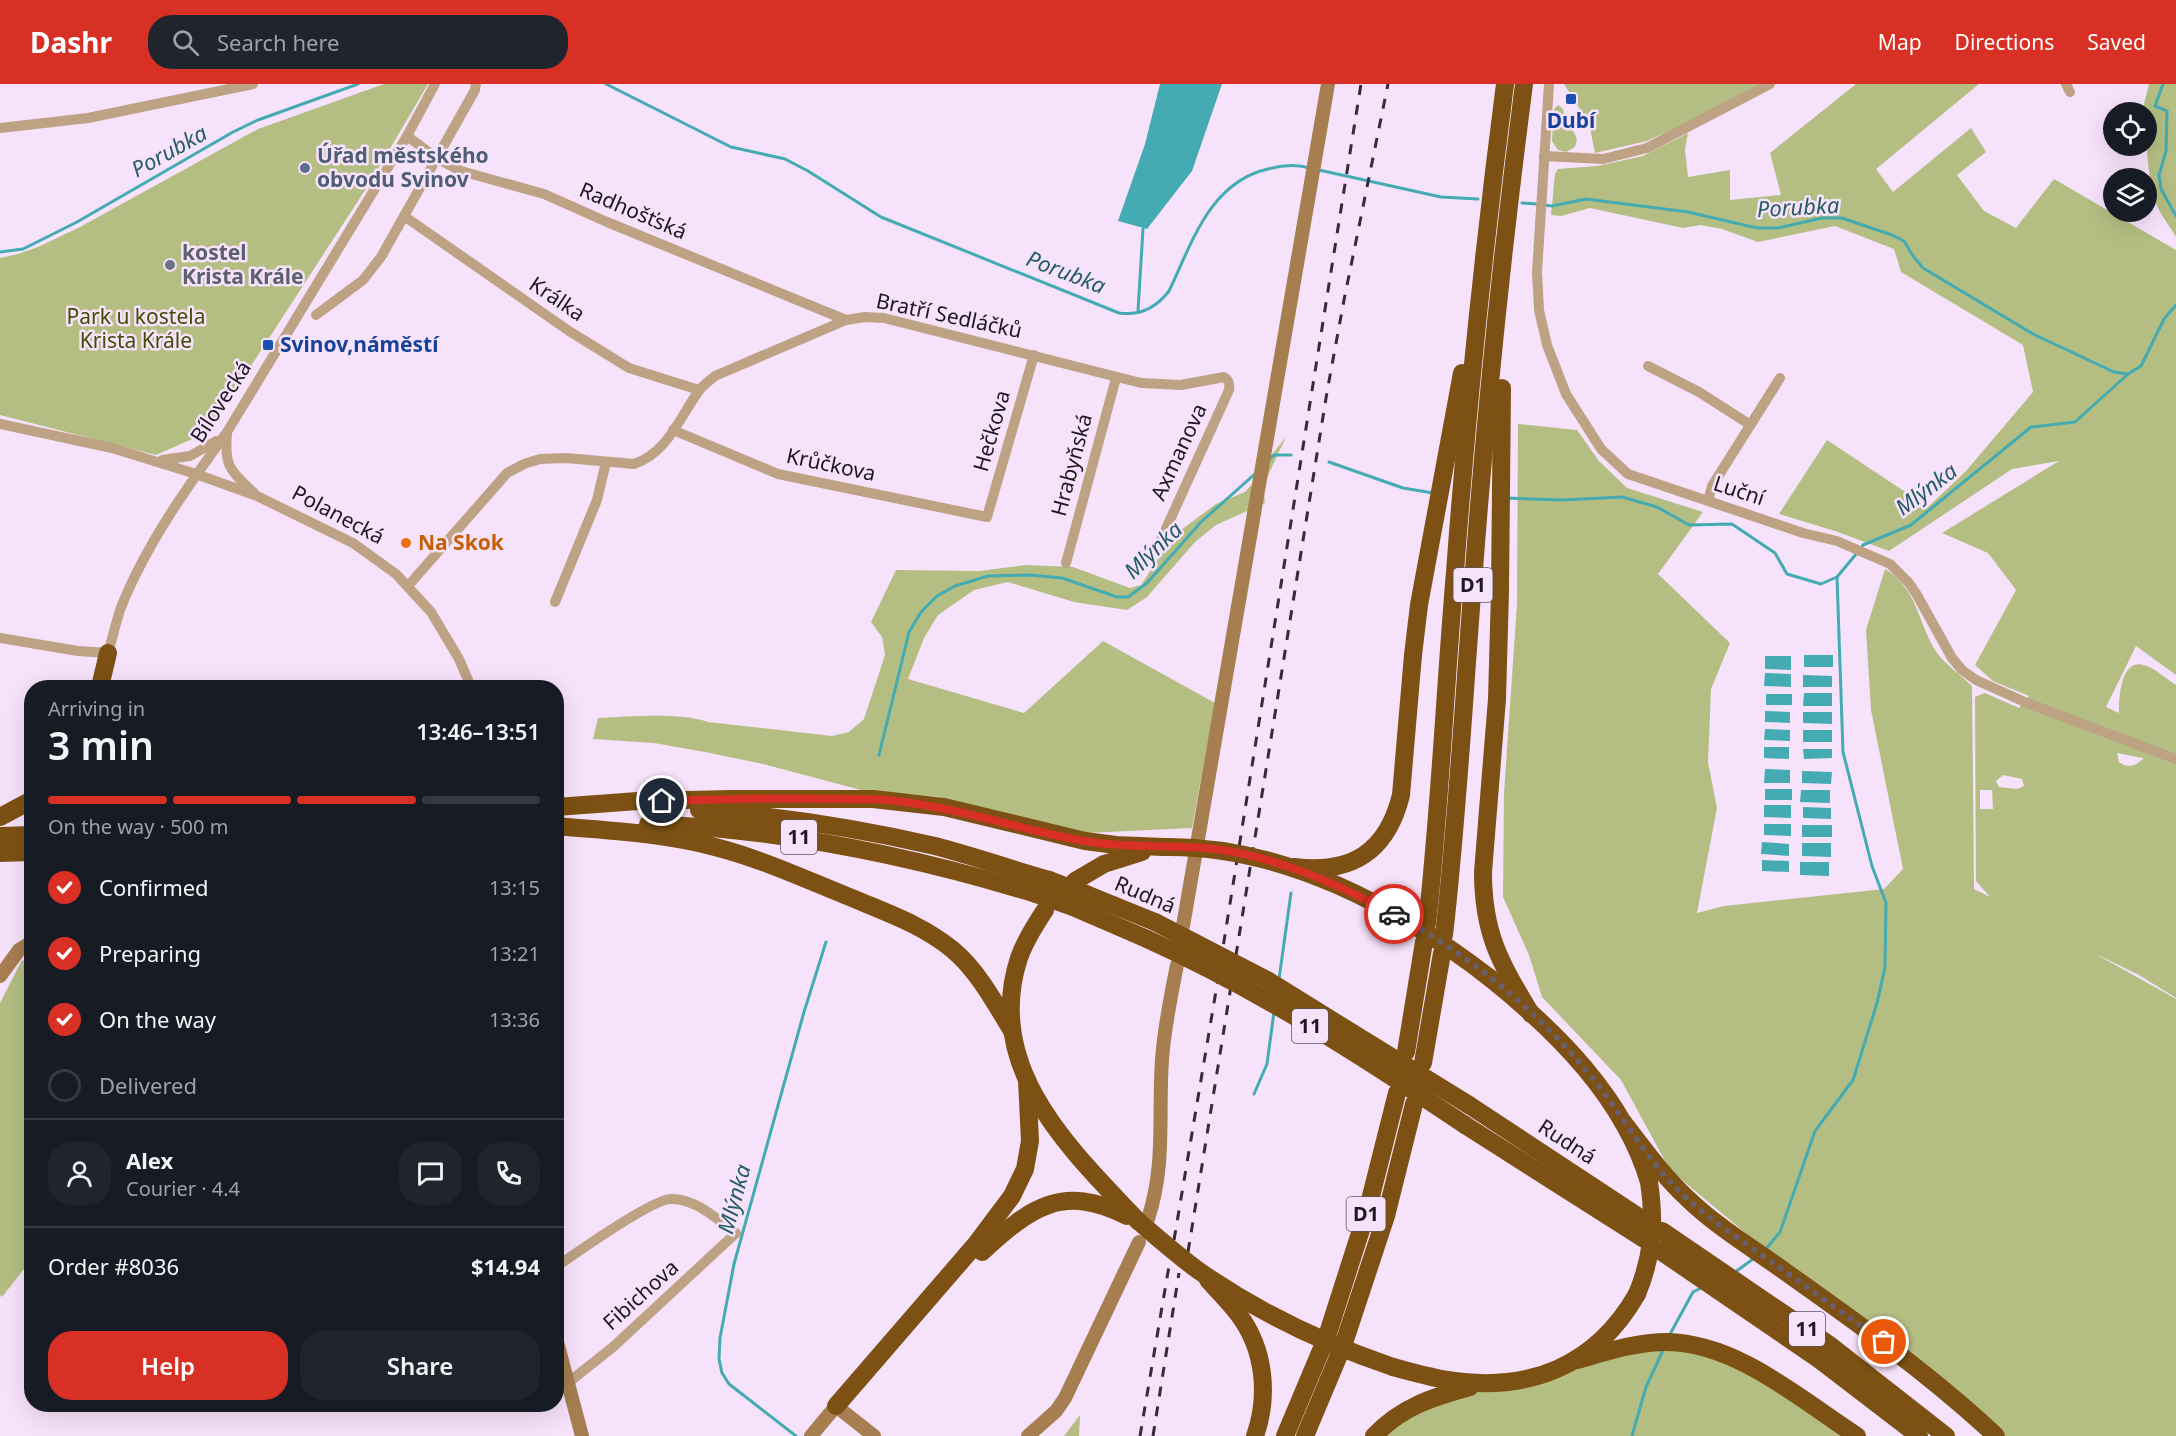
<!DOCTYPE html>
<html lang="en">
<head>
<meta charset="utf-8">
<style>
  :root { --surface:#171b24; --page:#20242c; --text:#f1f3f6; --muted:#9ea1a6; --line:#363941; --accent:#d93025 }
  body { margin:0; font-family:"Noto Sans",sans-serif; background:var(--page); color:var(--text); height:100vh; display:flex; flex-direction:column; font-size:22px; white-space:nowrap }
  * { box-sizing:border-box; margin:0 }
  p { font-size:20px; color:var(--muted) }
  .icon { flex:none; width:33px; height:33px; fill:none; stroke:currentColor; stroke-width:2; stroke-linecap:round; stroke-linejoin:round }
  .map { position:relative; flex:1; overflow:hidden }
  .panel { position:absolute; left:24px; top:596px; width:540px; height:732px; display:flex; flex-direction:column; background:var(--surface); border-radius:24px; box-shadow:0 6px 24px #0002 }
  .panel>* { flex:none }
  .tools { position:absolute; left:2103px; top:18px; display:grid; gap:12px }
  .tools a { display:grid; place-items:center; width:54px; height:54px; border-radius:50%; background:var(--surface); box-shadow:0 6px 24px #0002; font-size:30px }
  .pin { position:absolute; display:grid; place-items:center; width:51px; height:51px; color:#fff; margin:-26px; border:3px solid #fff; border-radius:50%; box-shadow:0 2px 6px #0007 }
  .courier { position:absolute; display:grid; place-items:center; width:60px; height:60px; margin:-30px; border:4px solid #d93025; border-radius:50%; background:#fff; color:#222; box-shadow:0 2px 8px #0007 }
  .head em { font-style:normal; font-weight:600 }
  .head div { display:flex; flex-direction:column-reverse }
  .head { display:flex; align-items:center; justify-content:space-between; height:102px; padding:0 24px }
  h1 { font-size:39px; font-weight:600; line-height:45px }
  .bar { display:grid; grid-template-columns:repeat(4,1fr); gap:9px 6px; align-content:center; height:72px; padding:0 24px }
  .bar i { height:8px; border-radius:4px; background:var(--line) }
  .bar .on { background:var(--accent) }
  .bar p { grid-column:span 4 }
  .line { display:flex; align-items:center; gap:15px; padding:0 24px; border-top:2px solid var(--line) }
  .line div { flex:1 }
  .round { display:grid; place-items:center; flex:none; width:63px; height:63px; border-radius:24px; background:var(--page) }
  ol { padding:0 24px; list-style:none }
  li { display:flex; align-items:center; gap:18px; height:66px }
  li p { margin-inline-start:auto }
  li .icon { padding:6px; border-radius:50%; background:var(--accent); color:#fff; stroke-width:4 }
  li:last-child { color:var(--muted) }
  li i { width:33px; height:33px; border:3px solid var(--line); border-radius:50% }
  .button { display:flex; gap:12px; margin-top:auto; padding:12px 24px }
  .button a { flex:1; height:69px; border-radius:24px; background:var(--accent); color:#fff; font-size:24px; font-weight:600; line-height:69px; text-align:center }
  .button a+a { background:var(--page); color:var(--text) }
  header { display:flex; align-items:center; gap:36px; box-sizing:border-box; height:84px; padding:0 30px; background:var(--accent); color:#fff }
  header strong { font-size:28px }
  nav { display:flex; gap:33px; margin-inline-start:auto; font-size:21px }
  .search { width:420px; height:54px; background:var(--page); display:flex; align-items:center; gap:15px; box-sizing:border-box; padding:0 21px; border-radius:24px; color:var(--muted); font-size:22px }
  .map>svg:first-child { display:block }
  .green { fill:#b4be82; fill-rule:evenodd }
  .water { fill:#44abb2 }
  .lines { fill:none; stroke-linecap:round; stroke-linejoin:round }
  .stream { stroke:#44abb2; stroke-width:3 }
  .street { stroke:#bda284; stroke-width:10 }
  .secondary { stroke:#a67e50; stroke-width:14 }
  .highway { stroke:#7d5113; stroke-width:18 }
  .rail { stroke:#352c37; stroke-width:3; stroke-dasharray:10 10; stroke-linecap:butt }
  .highway-bridge { stroke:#7d5113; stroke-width:18 }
  .done { stroke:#6a5e6d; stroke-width:6; stroke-dasharray:0 10.8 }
  .route { stroke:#d93025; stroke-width:8 }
  .transit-dot { fill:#1a4fb4; stroke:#f7e2fb; stroke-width:2 }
  .service-dot { fill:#5c6f8a; stroke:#f7e2fb; stroke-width:2 }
  .worship-dot { fill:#6b7280; stroke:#f7e2fb; stroke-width:2 }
  .food-dot { fill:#e8710a; stroke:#f7e2fb; stroke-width:2 }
  .labels { text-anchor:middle; stroke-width:5; stroke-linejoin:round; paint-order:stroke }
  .shield { fill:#f7e2fb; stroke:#5f5462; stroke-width:1.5 }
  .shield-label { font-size:20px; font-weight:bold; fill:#1e1720 }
  .transit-label { font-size:21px; font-weight:bold; fill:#164399; stroke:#f7e2fb }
  .service-label { font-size:21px; font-weight:bold; fill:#4e5e75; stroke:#f7e2fb; text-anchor:start }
  .street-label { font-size:21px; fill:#1e1720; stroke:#f7e2fb }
  .worship-label { font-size:21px; font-weight:bold; fill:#5b616d; stroke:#f7e2fb; text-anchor:start }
  .park-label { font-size:21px; fill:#444b02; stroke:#f7e2fb }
  .food-label { font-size:21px; font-weight:bold; fill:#c56008; stroke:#f7e2fb; text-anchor:start }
  .water-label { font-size:22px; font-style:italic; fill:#255e62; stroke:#f7e2fb }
</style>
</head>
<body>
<header>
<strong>Dashr</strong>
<div class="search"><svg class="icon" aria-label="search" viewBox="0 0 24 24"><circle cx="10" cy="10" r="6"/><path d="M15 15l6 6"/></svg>Search here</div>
<nav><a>Map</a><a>Directions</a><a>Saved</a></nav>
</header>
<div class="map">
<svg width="2176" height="1352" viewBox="0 0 2176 1352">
  <rect width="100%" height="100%" fill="#f7e2fb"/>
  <g class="green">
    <polygon points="384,0 428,0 371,97 208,348 156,371 0,331 0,174 18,170 38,163 80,143 258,45"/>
    <polygon points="1564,0 1762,0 1676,44 1647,57 1595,69 1589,39"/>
    <path d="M1856,0H1979L1876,85L1893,108L1971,44L1986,68L1957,91L1984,127L2016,144L2054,95L2176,166V591L2136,562L2106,623L2119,629C2119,615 2120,574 2144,581C2155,584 2166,595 2176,601V914L2139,891L2094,869L2176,915V1352H2000L1748,1151L1670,1086L1621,996L1542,913L1529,871L1503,813L1504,709L1517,520L1518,340L1577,346L1599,377L1627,404L1703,428L1658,490L1730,559L1711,605L1708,678L1717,724L1697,829L1724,822L1884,805L1903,785L1871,626L1866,546L1885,485C1918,505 1918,540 1937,569C1946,581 1961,591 1972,602L1974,805L1990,813L1976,797L1975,613L1985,609L2019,624L2029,612L1993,597L1975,581L2016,506L1988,469L1942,449L2059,377L2012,385L1889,467L1835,447L1779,430L1827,356L1928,423L1966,387L2033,308L2023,261L1901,188L1894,165L1835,142L1758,158L1722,145L1701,141L1683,144L1590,124L1561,132L1551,131L1555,90L1558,85L1597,82L1643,72L1688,49L1685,65L1688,93L1730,86V116L1781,111L1770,69ZM2117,669L2143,674V675C2135,682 2128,685 2119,678ZM2003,691L2022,695L2024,702L2017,705L1999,703L1996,697ZM1980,706H1992L1993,725H1980Z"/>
    <path d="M2149,0H2176V153C2170,142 2159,129 2155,117C2147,88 2146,58 2146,28H2142Z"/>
    <polygon points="1558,21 1562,24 1577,55 1575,63 1566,68 1558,66 1552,57 1554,25"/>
    <path d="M1286,353L1263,402L1265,419L1216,441L1195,458L1147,513L1127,526L1074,518L1008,498L974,506L938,531L924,554L908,595L1024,629L1103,557L1215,619L1192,744L1086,749L1019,735L940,713L861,706L763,680L705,668L654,659L593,655L598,634C630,633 678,628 708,638L832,652L849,648L864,635L885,571L882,553L871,538L896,486L980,487L1026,481L1073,483L1130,504L1141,501L1173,452L1216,420L1245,408L1263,388L1269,374Z"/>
    <polygon points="22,876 32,881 31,1176 2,1213 0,1211 0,919"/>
    <polygon points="1705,1262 1857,1352 1633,1352 1636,1338 1632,1352 1374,1352 1408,1324 1624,1264"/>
    <polygon points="1080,1331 1079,1352 1064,1352"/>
  </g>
  <g class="water">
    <polygon points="1160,0 1222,0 1192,87 1147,145 1118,137 1145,60"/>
    <rect x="1804" y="571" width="29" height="12"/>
    <polygon points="1765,572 1791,572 1791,586 1765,585"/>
    <polygon points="1765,589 1791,590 1791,603 1764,602"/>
    <polygon points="1803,591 1832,592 1832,603 1803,603"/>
    <polygon points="1804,609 1832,609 1832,622 1803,622"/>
    <rect x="1766" y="610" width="26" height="11"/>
    <polygon points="1765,627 1790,628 1790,639 1765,638"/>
    <polygon points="1803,628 1832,628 1832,640 1803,639"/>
    <polygon points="1765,645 1790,646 1790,657 1764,656"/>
    <rect x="1803" y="646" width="29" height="12"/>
    <polygon points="1764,663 1789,663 1789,675 1764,674"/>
    <polygon points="1803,665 1832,665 1832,674 1804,675"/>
    <polygon points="1765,685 1790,686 1790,699 1764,699"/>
    <polygon points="1802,687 1832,688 1831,700 1802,699"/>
    <rect x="1765" y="705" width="27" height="11"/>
    <polygon points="1801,706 1830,706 1830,719 1800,718"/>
    <polygon points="1764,721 1791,721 1791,734 1764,733"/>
    <polygon points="1803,723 1831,724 1831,735 1803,734"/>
    <polygon points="1764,740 1791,740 1791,752 1764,751"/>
    <rect x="1802" y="741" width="30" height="12"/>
    <polygon points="1762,758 1789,760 1789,772 1761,770"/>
    <polygon points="1802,759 1831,759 1831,773 1802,772"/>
    <polygon points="1762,776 1789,777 1789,788 1762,787"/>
    <polygon points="1800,778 1829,778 1829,792 1800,791"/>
  </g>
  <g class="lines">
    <g class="stream">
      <path d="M606,0L731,63L785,75L808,87L881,133L1119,229C1140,232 1156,224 1169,207C1192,159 1210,98 1268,85C1282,81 1296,80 1310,84"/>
      <polyline points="2163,0 2155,22 2167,27 2166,67 2159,91 2161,105 2176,132"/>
      <polyline points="1319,86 1441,113 1478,115"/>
      <polyline points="1522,119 1538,120"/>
      <polyline points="1544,121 1552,122 1586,115 1688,128 1757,144 1778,144 1822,134 1842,134 1892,151 1904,157 1913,172 1923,184 2033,250 2114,288 2128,290 2141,282 2164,235 2176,221"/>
      <polyline points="0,168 23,165 77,138 233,48 258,36 358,0"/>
      <polyline points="1138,227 1143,145"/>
      <polyline points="1269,375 1274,371 1291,371"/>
      <polyline points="1329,378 1403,404 1433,409"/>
      <polyline points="1506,414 1563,416 1622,413 1657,423 1689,441 1732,440 1775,469 1787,490 1821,500 1837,493 1857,469"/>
      <polyline points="1861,464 1863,461 1911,441 2031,343 2075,338 2128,290"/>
      <polyline points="879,671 909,548 921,528 937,512 955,502 988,492 1030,491 1062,494 1117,513 1128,513 1147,499 1201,438 1256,389"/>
      <polyline points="1279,895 1291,809"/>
      <polyline points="1254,1010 1267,980 1274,928"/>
      <polyline points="1766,1165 1780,1148 1815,1047 1853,996 1877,919 1885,883 1886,819 1872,782 1843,668 1837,493"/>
      <polyline points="1734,1189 1753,1175"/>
      <polyline points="1669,1252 1693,1208 1701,1204"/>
      <polyline points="796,1352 729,1300 722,1289 719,1275 720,1254 734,1180 804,928 826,858"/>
      <polyline points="1632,1352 1646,1303 1664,1264"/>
    </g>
    <g class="street">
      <polyline points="1549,0 1537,188 1539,226 1547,261 1566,310 1601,365 1628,390 1803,449 1837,457 1890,480 1909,499 1917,511 1952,574 1962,586 1976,596 2027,619 2176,675"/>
      <polyline points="2066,0 2070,8"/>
      <polyline points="0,44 88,34 253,0"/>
      <polyline points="407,52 438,75 461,87 544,110 607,138 846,236"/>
      <polyline points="1544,72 1603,75 1647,64 1770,0"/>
      <polyline points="404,132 569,247 629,284 699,306"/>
      <polyline points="316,231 363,196 381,173 475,6 476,0"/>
      <polyline points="1648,282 1699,308 1749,340"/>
      <polyline points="0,340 112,364 196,390 257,412 353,459 396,490 431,528 459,575 471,603"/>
      <polyline points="673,346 778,390 987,433 1034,271"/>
      <path d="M227,349C224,383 230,386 254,409"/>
      <polyline points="162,376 190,372 216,357"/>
      <polyline points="1708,417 1712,402 1780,294"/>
      <polyline points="1066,479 1116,294"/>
      <path d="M408,502L507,389L524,380L540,375L566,374L634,380C667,369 679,335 698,308C702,302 709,297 715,292L846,236L865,233L884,234L1141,299L1181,301L1224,293C1229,296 1230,300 1229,306L1159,460"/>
      <polyline points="555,518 597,416 606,378"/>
      <path d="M0,554L78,567L108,569C113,553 116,536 122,521C147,459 188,402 227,348L407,52L435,0"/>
      <path d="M556,1183C576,1169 652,1115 671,1115C695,1114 718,1136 736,1149L613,1263L569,1298"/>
    </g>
    <g class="secondary">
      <polyline points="1183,842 1328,0"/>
      <polyline points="0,892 19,866 32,858"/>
      <path d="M1148,1135C1166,1080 1158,1032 1162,976C1164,944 1171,912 1177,881"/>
      <polyline points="556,1254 582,1352"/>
      <polyline points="811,1352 836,1322 874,1352"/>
      <polyline points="1028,1352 1056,1327 1065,1314 1139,1158"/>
    </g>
    <g class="highway">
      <path d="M1502,304L1500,507L1497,615L1483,788C1483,850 1500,878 1531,930"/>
      <polyline points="100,603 108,569"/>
      <polyline points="556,723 638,717 733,715 873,715 944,723 1085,757 1116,761 1164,763"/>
      <path d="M699,726C779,732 857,744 935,762C973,772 1011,785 1049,796"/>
      <polyline points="0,733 32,716"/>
      <path d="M648,740C781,745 909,771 1036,810"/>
      <path d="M556,742C609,747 664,749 715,763C762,775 807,796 852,814C887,829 923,841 953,866C978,887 995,919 1012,947"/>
      <polyline points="0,752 32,751"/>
      <polyline points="0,769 32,768"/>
      <path d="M1294,783C1352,790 1387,768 1401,711L1413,571L1419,521L1462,289"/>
      <polyline points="1075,797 1104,780 1142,768"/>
      <polyline points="1086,810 1155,838"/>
      <polyline points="1073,823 1147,855"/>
      <path d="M1045,826C1035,841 1025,857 1019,874C983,984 1070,1065 1138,1137"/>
      <path d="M1427,840C1440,723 1445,605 1455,488C1467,325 1484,162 1505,0"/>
      <path d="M1444,851C1458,730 1464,608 1474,486C1486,324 1503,161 1524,0"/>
      <path d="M1490,894C1557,948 1624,1014 1649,1098"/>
      <polyline points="1406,968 1424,858"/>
      <polyline points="1423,979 1442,869"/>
      <polyline points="1469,1021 1645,1137"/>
      <path d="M1623,1038C1644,1065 1663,1092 1688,1115C1717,1143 1754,1165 1787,1189C1859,1240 1931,1291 1996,1352"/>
      <polyline points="1465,1041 1644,1155"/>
      <polyline points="1662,1147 1831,1262 1946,1352"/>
      <polyline points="1659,1166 1820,1276 1919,1352"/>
      <path d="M982,1168C1030,1124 1062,1099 1127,1132"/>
      <path d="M1208,1196C1219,1208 1230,1219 1239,1231C1265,1266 1269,1312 1255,1352"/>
      <polyline points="1328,1249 1368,1124 1397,1009"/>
      <polyline points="1345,1256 1386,1132 1414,1020"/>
      <path d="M1577,1276C1606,1268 1636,1258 1667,1258C1737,1259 1800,1315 1857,1352"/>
      <path d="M1393,1283C1411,1288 1429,1293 1447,1296C1529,1309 1596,1282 1637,1210"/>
      <polyline points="836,1322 976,1160 1012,1112 1025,1085 1030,1057 1027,996"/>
      <polyline points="1285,1352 1322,1264"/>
      <polyline points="1305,1352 1339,1271"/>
      <path d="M1374,1352C1401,1323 1433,1313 1470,1303"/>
    </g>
    <g class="rail">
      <polyline points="1174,1156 1217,901 1361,0"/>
      <polyline points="1188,1168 1327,308 1344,216 1388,0"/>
      <polyline points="1140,1352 1169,1182"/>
      <polyline points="1153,1352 1179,1189"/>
    </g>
    <g class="highway-bridge">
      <path d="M1164,763C1283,761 1398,823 1490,894"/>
      <polyline points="1049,796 1086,810"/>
      <polyline points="1036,810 1073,823"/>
      <polyline points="1155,838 1267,896 1469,1021"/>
      <path d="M1147,855C1260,906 1363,973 1465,1041"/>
      <path d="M1138,1137C1158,1154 1177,1171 1199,1187C1258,1228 1325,1260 1393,1283"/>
      <path d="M1637,1210C1653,1172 1655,1138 1649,1098"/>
    </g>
  </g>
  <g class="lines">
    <path class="done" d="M1394,830C1468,870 1537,926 1590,991C1619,1026 1641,1066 1672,1100C1700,1130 1736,1152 1769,1176C1807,1203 1845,1231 1884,1258"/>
    <path class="route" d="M662,717C715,715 767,714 820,715C851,715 881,714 911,719C970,727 1026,747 1084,757C1128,765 1172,760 1215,765C1278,773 1339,801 1394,830"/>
  </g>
  <g class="transit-dot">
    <rect x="1565" y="9" width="12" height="12" rx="3"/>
    <rect x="262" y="255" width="12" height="12" rx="3"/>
  </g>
  <circle class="service-dot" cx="305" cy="84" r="6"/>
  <circle class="worship-dot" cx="170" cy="181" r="6"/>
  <circle class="food-dot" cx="406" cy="459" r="6"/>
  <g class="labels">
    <g class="shield">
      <rect x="1453.5" y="484" width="39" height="34" rx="4.5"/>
      <rect x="781" y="736" width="36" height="34" rx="4.5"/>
      <rect x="1292" y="925" width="36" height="34" rx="4.5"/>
      <rect x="1346.5" y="1113" width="39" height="34" rx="4.5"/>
      <rect x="1789" y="1228" width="36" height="34" rx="4.5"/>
    </g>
    <g class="shield-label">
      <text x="1473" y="508">D1</text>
      <text x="799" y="760">11</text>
      <text x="1310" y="949">11</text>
      <text x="1366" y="1137">D1</text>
      <text x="1807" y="1252">11</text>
    </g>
    <g class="transit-label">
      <text x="1571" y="44">Dubí</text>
      <text x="280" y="268" text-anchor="start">Svinov,náměstí</text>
    </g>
    <g class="service-label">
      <text x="317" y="79">Úřad městského<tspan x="317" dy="24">obvodu Svinov</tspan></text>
    </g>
    <g class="street-label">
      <text transform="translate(633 127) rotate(23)" y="7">Radhošťská</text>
      <text transform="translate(557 215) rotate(34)" y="7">Králka</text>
      <text transform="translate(949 232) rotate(12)" y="7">Bratří Sedláčků</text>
      <text transform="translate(221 318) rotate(-57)" y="7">Bílovecká</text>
      <text transform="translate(992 347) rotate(-74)" y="7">Hečkova</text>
      <text transform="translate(1179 368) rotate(-65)" y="7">Axmanova</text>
      <text transform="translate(831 381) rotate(12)" y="7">Krůčkova</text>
      <text transform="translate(1072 381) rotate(-75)" y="7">Hrabyňská</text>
      <text transform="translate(1739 407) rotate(18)" y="7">Luční</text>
      <text transform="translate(338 431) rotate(28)" y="7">Polanecká</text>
      <text transform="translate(1145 811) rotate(23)" y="7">Rudná</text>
      <text transform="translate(1567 1058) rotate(33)" y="7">Rudná</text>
      <text transform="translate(641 1211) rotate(-42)" y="7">Fibichova</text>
    </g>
    <g class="worship-label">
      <text x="182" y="176">kostel<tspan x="182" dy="24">Krista Krále</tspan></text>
    </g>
    <g class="park-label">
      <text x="136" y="240">Park u kostela<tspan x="136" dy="24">Krista Krále</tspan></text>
    </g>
    <g class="food-label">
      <text x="418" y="466">Na Skok</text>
    </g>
    <g class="water-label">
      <text transform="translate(169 67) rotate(-29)" y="8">Porubka</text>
      <text transform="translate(1798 123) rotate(-3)" y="8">Porubka</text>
      <text transform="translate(1066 188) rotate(21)" y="8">Porubka</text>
      <text transform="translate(1926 405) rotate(-37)" y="8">Mlýnka</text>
      <text transform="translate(1153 466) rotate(-44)" y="8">Mlýnka</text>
      <text transform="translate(734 1115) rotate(-75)" y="8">Mlýnka</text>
    </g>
  </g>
</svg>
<div class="tools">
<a><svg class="icon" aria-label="locate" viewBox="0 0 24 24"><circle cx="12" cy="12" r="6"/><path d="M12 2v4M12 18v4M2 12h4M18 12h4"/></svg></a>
<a><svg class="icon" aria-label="layers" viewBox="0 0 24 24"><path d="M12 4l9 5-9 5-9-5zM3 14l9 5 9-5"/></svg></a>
</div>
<div class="pin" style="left:1884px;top:1258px;background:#ea580c"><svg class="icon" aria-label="bag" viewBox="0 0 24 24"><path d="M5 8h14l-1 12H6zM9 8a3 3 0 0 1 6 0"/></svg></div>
<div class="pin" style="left:662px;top:717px;background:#1f2937"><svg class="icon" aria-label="home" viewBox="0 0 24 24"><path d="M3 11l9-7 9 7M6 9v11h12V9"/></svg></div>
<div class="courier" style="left:1394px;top:830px"><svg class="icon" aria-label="car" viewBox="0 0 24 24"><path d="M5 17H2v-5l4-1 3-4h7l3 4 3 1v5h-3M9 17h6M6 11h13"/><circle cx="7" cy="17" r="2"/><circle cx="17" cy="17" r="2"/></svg></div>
<section class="panel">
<div class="head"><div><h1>3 min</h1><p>Arriving in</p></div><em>13:46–13:51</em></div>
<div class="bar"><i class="on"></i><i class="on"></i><i class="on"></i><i></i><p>On the way · 500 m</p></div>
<ol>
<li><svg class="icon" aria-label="check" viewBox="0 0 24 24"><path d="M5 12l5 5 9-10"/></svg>Confirmed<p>13:15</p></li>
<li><svg class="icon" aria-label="check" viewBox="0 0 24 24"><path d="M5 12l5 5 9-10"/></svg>Preparing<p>13:21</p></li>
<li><svg class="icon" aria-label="check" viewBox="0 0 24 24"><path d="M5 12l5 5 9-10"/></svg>On the way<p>13:36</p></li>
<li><i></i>Delivered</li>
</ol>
<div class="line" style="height:108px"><a class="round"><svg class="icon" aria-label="person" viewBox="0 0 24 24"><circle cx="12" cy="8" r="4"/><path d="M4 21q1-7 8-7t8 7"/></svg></a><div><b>Alex</b><p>Courier · 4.4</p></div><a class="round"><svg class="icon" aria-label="chat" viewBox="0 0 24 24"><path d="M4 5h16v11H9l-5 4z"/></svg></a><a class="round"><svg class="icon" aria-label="phone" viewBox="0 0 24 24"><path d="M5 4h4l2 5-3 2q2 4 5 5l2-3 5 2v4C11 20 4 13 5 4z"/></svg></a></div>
<div class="line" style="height:78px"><div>Order #8036</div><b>$14.94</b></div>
<div class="button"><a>Help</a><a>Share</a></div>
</section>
</div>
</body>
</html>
